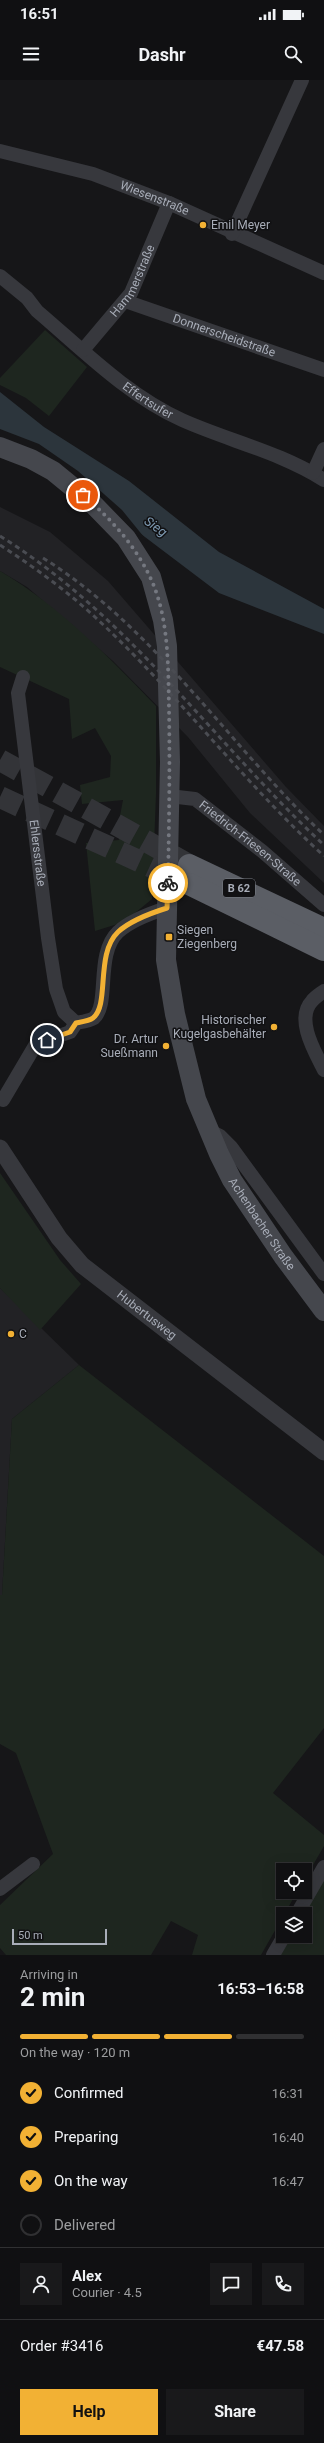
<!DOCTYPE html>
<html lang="en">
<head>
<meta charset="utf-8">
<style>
  :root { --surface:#101012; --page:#19191b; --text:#f1f3f6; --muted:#9c9d9f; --line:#303032; --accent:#f2b134 }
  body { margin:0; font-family:Roboto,sans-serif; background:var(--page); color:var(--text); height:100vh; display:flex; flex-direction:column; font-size:15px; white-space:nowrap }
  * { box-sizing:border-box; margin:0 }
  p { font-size:13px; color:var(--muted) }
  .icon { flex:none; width:22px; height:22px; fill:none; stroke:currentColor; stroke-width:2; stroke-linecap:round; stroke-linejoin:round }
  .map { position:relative; height:1875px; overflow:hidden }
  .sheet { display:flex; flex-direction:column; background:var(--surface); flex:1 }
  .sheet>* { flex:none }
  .tools { position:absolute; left:276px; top:1783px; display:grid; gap:8px }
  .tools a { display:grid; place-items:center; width:36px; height:36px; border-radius:0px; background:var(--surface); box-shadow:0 4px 16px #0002,0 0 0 1px var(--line); font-size:20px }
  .scale { position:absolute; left:12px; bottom:10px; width:95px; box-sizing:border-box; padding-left:4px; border:2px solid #a8adb8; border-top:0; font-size:11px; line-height:14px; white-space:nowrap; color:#a8adb8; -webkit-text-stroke:3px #111113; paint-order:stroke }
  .pin { position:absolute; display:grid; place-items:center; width:34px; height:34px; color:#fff; margin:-17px; border:2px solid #fff; border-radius:50%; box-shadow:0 1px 4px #0007 }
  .courier { position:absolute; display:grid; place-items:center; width:40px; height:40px; margin:-20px; border:3px solid #f2b134; border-radius:50%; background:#fff; color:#222; box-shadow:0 1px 5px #0007 }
  .headline em { font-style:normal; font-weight:700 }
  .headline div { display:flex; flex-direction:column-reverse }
  .headline { display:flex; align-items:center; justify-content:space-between; height:68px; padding:0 20px }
  h1 { font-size:26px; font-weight:700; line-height:30px }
  .bar { display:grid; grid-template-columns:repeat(4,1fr); gap:6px 4px; align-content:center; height:48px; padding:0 20px }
  .bar i { height:5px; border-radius:3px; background:var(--line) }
  .bar .active { background:var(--accent) }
  .bar p { grid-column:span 4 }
  .line { display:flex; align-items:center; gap:10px; padding:0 20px; border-top:1px solid var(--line) }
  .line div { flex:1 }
  .round { display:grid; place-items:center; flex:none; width:42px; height:42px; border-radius:0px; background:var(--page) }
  ol { padding:0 20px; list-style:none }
  li { display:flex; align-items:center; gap:12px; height:44px }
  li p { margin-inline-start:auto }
  li .icon { padding:4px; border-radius:50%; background:var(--accent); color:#111; stroke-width:4 }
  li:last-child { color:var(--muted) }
  li i { width:22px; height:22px; border:2px solid var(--line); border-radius:50% }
  .cta { display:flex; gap:8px; margin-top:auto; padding:8px 20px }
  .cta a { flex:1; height:46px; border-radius:0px; background:var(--accent); color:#111; font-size:16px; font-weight:700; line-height:46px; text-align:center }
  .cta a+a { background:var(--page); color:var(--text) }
  .status { display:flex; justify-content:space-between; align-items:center; height:28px; padding:0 20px; background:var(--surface); direction:ltr }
  .status svg { height:11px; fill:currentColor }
  header { display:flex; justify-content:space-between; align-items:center; height:52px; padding:0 20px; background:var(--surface); font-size:18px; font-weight:700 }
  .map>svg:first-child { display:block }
  .built { fill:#222225 }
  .green { fill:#1e261f }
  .water { fill:#2c353c }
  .pier { fill:#161618 }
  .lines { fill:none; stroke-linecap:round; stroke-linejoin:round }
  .trunk-tunnel { stroke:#333438; stroke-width:22; stroke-dasharray:22 11; stroke-linecap:butt }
  .minor { stroke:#37383d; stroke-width:14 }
  .tertiary { stroke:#37383d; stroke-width:17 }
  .secondary { stroke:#45474d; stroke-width:20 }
  .trunk { stroke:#5b5e65; stroke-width:22 }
  .rail { stroke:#4a4c52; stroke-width:3; stroke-dasharray:5 4; stroke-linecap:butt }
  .done { stroke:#757880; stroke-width:4; stroke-dasharray:0 7.2 }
  .route { stroke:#f2b134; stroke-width:5 }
  .poi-dot { fill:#f2b134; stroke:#111113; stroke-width:1.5 }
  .labels { text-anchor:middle; stroke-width:3; stroke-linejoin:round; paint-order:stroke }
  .shield { fill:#111113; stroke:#7b7e86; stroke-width:1 }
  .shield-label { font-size:11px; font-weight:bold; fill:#a8adb8 }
  .street-label { font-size:12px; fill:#a8adb8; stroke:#111113 }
  .poi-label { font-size:12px; fill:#a8adb8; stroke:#111113; text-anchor:start }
  .water-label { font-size:13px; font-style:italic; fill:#7f9bb3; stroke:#111113 }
</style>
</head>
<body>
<div class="status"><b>16:51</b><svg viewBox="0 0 49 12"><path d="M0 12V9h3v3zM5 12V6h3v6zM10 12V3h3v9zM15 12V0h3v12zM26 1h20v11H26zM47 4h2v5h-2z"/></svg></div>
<header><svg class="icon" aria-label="menu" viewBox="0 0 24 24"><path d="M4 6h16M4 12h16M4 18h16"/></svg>Dashr<svg class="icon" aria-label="search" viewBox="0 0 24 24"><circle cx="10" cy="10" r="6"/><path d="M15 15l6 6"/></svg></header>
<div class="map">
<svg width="324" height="1875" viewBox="0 0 324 1875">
  <rect width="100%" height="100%" fill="#161618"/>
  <g class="built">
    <polygon points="0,427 50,452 108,501 286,707 324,746 324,803 250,733 188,657 113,581 27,507 0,491"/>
    <polygon points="0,1208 79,1285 12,1339 2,1515 0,1515"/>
  </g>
  <g class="green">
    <polygon points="45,250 87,287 49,336 26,318 0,305 0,298"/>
    <path d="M0,491C59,526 108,576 156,626V714L152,819L124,842L95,851L86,763L119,760V741L123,720L82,724L80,705L110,697L111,676L95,648L72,659L69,619L0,587Z"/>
    <polygon points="0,1093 60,1180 81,1204 40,1250 0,1208"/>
    <polygon points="79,1285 324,1476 324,1648 273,1713 324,1755 324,1766 305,1799 305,1790 283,1790 283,1812 297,1812 261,1875 192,1875 198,1855 171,1841 151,1875 6,1875 0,1868 0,1825 53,1774 16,1673 0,1664 0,1515 2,1515 12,1339"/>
    <polygon points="324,1796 324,1875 280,1875 291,1856 305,1856 305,1834"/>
  </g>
  <polygon class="water" points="0,312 44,347 129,401 219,472 324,529 324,554 219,513 141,454 0,359"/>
  <polygon class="pier" points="0,349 39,364 78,391 122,430 148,462 0,361"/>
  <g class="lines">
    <g class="trunk-tunnel">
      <polyline points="0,680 189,785"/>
      <polyline points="0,717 189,804"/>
    </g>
    <g class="minor">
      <path id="s1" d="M0,71L93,94L169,123L324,193"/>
      <polyline points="232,154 302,0"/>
      <path id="s2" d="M0,196L27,218L37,231C83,270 127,315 182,340C229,361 280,372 324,400"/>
      <path id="s3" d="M125,221L324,290"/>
      <path id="s4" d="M83,270L131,213L169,123"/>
      <polyline points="313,393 324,369"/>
      <path id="s5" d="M23,597L18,613L48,858L56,909L64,932L76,943"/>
      <path id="s6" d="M169,716L195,719L262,771L324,825"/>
      <path d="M324,911C320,914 315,917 312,921C295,939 315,972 324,990"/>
      <path d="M3,1020L36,964L70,952L76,943C81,942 89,941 94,938C110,924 95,874 118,852C131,840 151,833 167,828"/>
      <polyline points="208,1050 220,1056 231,1067 324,1194"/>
      <polyline points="0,1809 33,1784"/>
      <polyline points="297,1834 324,1787"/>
      <polyline points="273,1875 284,1856"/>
    </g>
    <path class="tertiary" id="s7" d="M0,1068L59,1158L82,1185L324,1372"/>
    <path class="secondary" id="s8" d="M0,367L31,379L53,391L92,423L126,458L151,497L163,540L167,566L170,682L166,880L175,934L196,1019L219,1074L232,1100L283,1176L324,1231"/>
    <g class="trunk">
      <polyline points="189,785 324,849"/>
      <polyline points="189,804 324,870"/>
    </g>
    <g class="rail">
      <path d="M0,456C129,536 214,663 324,765"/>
      <path d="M0,465C34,487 67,511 96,538C177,613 243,702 324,776"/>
      <path d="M43,478C155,548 229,665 324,755"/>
    </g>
  </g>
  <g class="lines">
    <path class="done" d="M83,415C110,438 135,465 150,497C169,537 168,584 169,628C170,686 169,745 168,803"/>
    <path class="route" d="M47,960L70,952L76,943C81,942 89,941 93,938C110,925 95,874 118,852C131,840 151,833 167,828L168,803"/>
  </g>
  <g class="poi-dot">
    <circle cx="203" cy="145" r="4"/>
    <rect x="165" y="853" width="8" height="8" rx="2"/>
    <circle cx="274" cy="947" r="4"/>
    <circle cx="166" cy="966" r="4"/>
    <circle cx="11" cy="1254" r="4"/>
  </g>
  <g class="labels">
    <rect class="shield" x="223" y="799" width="32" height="18" rx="3"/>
    <g class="shield-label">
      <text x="239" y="812">B 62</text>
    </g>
    <g class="street-label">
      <text dy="4" stroke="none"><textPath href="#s1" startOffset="162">Wiesenstraße</textPath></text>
      <text dy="4" stroke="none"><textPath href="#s4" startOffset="86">Hammerstraße</textPath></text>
      <text dy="4" stroke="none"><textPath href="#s3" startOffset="105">Donnerscheidstraße</textPath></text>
      <text dy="4" stroke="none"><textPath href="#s2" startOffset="194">Effertsufer</textPath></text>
      <text dy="4" stroke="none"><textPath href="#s6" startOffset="97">Friedrich-Friesen-Straße</textPath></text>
      <text dy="4" stroke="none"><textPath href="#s5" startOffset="178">Ehlersstraße</textPath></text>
      <text dy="4" stroke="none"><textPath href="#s8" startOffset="873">Achenbacher Straße</textPath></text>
      <text dy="4" stroke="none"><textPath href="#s7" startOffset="225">Hubertusweg</textPath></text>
    </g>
    <g class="poi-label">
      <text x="211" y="149">Emil Meyer</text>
      <text x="177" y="854">Siegen<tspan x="177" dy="14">Ziegenberg</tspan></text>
      <text x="266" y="944" text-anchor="end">Historischer<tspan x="266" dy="14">Kugelgasbehälter</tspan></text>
      <text x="158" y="963" text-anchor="end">Dr. Artur<tspan x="158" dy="14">Sueßmann</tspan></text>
      <text x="19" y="1258">C</text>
    </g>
    <g class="water-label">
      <text transform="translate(156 446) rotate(36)" y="5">Sieg</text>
    </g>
  </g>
</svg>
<div class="tools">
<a><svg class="icon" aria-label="locate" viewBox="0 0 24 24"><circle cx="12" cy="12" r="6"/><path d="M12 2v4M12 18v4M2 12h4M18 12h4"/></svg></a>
<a><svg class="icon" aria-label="layers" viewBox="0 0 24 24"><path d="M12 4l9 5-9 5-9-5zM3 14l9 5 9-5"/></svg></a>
</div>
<div class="scale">50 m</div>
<div class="pin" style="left:83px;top:415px;background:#ea580c"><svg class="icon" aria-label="bag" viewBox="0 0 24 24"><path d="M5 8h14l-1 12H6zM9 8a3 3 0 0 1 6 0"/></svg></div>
<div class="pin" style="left:47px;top:960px;background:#1f2937"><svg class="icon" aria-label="home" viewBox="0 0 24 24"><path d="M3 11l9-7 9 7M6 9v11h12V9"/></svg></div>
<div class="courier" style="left:168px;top:803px"><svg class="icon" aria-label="bike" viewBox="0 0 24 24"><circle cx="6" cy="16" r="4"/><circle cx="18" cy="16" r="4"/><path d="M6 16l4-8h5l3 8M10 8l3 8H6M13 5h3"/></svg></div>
</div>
<section class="sheet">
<div class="headline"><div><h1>2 min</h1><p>Arriving in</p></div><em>16:53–16:58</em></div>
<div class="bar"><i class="active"></i><i class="active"></i><i class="active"></i><i></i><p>On the way · 120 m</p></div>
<ol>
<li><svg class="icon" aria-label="check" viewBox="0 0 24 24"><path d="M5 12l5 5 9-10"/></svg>Confirmed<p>16:31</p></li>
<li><svg class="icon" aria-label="check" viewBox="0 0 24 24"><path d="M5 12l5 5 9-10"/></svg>Preparing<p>16:40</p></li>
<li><svg class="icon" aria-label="check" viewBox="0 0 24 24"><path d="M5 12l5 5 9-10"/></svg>On the way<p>16:47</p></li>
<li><i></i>Delivered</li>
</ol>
<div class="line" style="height:72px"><a class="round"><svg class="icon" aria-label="person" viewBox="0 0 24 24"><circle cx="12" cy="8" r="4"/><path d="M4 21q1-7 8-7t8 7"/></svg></a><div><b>Alex</b><p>Courier · 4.5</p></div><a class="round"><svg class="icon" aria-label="chat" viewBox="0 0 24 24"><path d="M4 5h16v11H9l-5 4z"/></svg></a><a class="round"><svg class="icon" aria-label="phone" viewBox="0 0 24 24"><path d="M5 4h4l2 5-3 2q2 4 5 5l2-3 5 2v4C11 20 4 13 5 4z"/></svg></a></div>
<div class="line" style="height:52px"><div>Order #3416</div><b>€47.58</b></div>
<div class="cta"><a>Help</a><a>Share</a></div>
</section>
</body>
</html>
